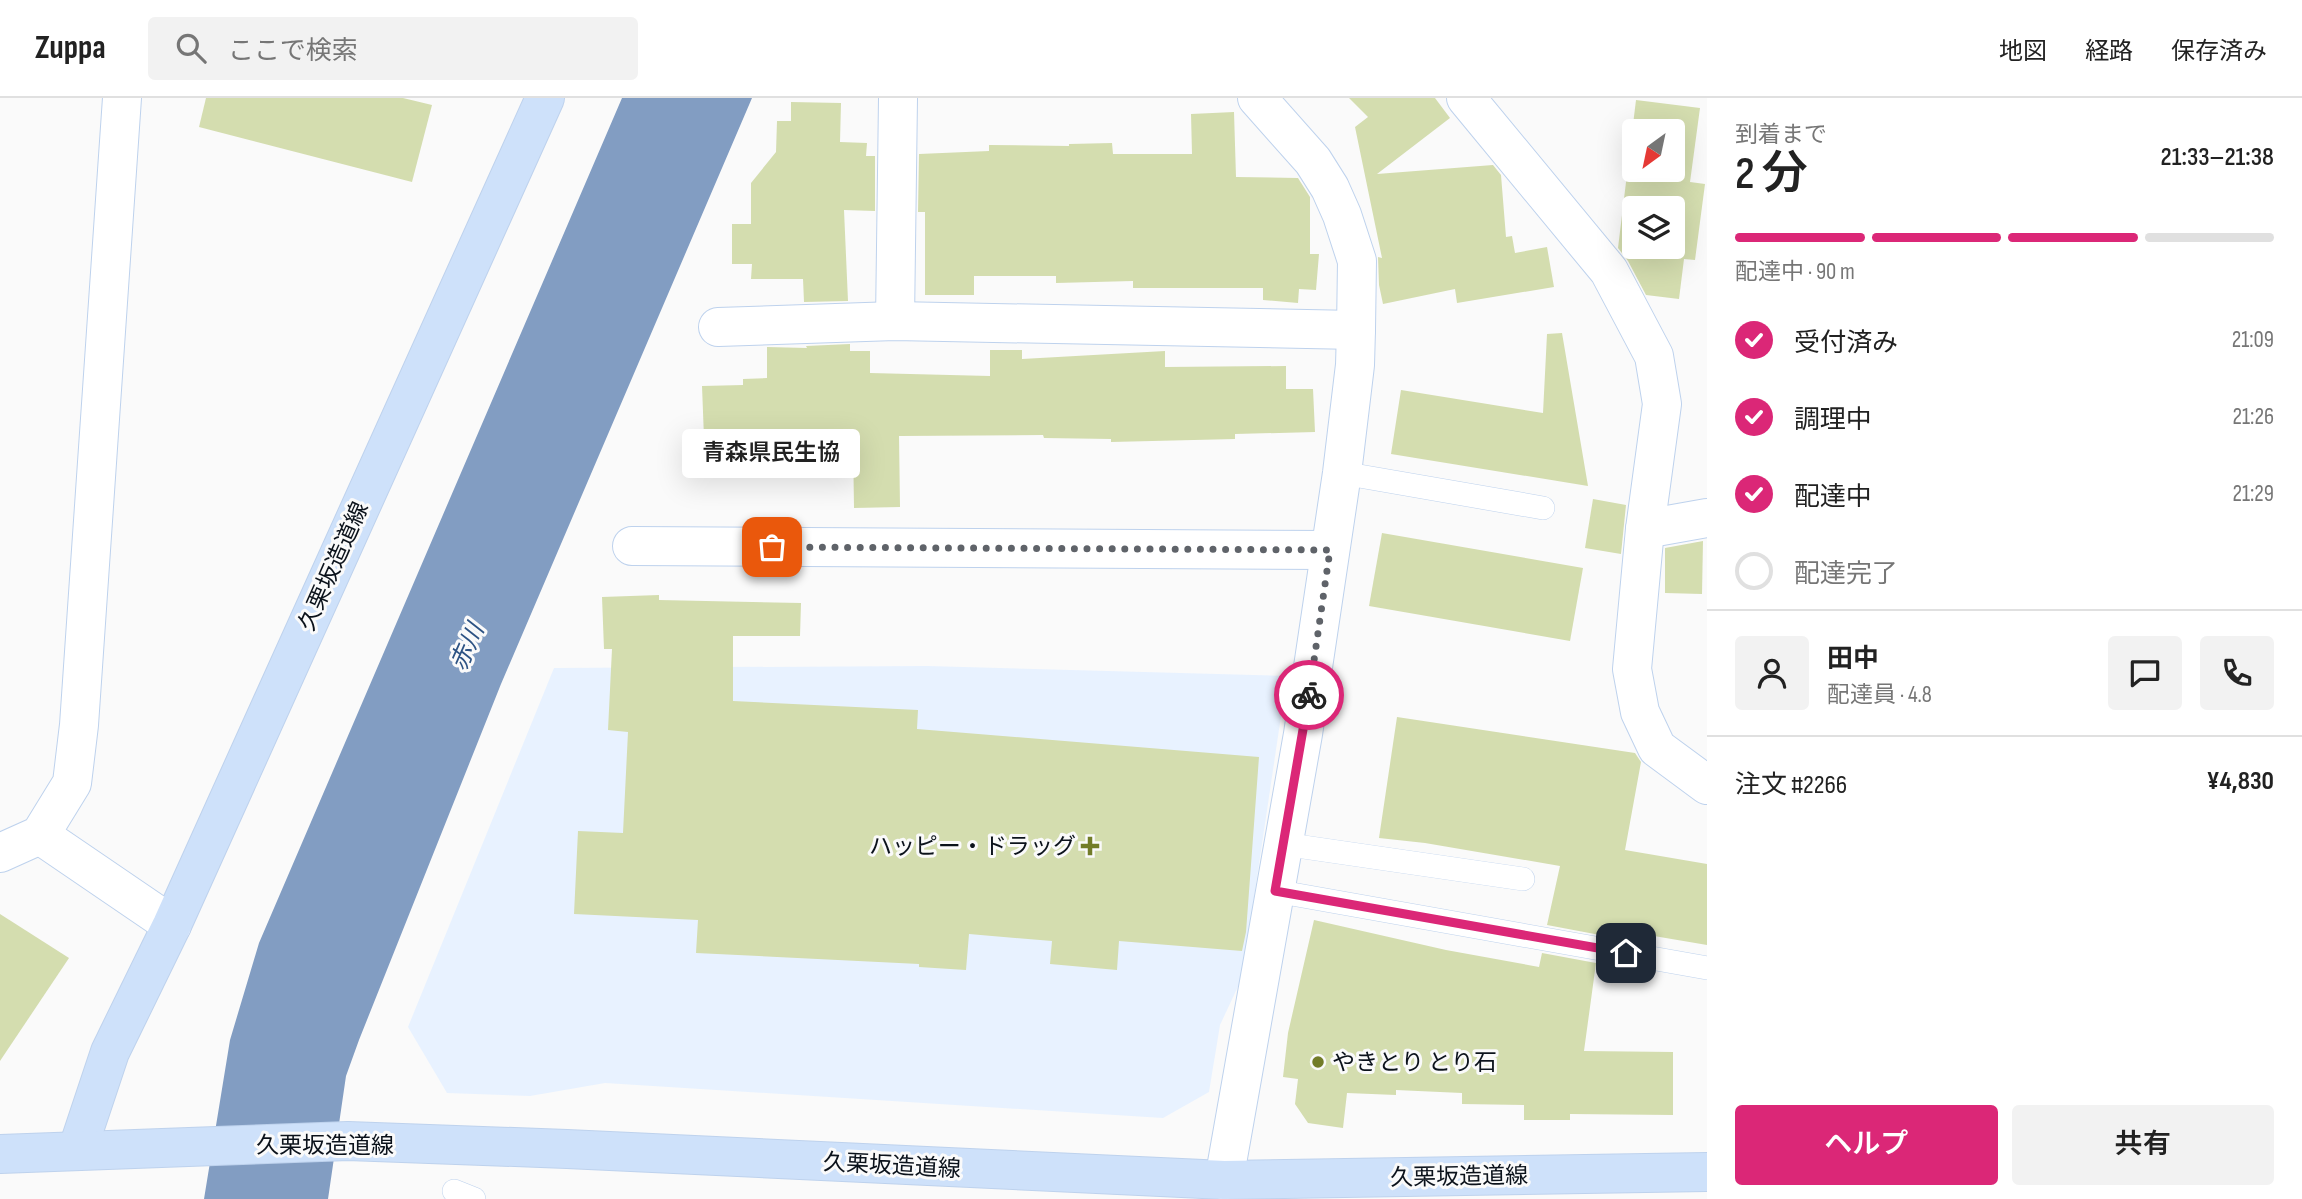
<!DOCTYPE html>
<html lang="ja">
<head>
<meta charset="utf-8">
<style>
  :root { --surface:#fff; --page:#f2f2f2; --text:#222; --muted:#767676; --line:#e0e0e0; --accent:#db2777 }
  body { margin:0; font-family:"Sofia Sans Condensed","Noto Sans JP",sans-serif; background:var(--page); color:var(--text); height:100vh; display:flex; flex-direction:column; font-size:26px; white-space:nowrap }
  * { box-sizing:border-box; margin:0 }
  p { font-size:23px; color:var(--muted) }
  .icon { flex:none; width:38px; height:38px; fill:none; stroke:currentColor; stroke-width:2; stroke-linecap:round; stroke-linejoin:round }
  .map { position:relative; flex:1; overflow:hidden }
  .side { display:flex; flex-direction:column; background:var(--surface); width:595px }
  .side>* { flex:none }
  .needle { width:46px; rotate:213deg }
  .fabs { position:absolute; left:1622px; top:21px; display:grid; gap:14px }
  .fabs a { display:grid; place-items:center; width:63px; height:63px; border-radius:7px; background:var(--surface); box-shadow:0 7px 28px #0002; font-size:35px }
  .pin { position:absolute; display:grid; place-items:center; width:60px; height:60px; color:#fff; margin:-30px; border-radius:14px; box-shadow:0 4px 10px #0006 }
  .courier { position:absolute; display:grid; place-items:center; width:70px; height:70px; margin:-35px; border:5px solid #db2777; border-radius:50%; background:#fff; color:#222; box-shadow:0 2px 9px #0007 }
  .bubble { position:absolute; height:49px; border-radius:7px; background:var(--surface); box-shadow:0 7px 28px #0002; font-size:23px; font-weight:600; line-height:49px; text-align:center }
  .overview em { font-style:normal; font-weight:600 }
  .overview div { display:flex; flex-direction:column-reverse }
  .overview { display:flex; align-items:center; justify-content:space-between; height:119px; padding:0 28px }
  h1 { font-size:46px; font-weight:600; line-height:52px }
  .bar { display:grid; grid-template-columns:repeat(4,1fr); gap:10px 7px; align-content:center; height:84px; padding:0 28px }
  .bar i { height:9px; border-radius:5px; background:var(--line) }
  .bar .current { background:var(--accent) }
  .bar p { grid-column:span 4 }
  .line { display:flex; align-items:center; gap:18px; padding:0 28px; border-top:2px solid var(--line) }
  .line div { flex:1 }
  .round { display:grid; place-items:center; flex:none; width:74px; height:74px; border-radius:7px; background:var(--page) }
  ol { padding:0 28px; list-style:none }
  li { display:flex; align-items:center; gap:21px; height:77px }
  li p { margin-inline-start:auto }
  li .icon { padding:7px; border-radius:50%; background:var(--accent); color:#fff; stroke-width:4 }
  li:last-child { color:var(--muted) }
  li i { width:38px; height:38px; border:4px solid var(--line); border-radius:50% }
  .primary-button { display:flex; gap:14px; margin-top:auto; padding:14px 28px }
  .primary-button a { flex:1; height:80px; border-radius:7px; background:var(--accent); color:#fff; font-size:28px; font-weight:600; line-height:80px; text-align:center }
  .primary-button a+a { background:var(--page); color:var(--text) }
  header { display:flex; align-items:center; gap:42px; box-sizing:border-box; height:98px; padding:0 35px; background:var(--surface); border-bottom:2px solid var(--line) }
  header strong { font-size:33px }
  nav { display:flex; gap:38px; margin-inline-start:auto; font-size:24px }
  .search { width:490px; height:63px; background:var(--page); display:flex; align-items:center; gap:18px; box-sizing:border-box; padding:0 24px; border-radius:7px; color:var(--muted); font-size:26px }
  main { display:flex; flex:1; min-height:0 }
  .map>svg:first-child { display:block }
  .built { fill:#e8f2ff }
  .water { fill:#829dc2 }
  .building { fill:#d4ddaf; fill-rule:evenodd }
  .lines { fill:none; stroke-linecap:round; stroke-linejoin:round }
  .service-casing { stroke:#bed2ed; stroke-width:24 }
  .minor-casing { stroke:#bed2ed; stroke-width:40 }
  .secondary-casing { stroke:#bed2ed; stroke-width:40 }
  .service { stroke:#fff; stroke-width:23 }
  .minor { stroke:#fff; stroke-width:38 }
  .secondary { stroke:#cee1fa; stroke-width:38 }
  .done { stroke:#5f6369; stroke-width:7; stroke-dasharray:0 12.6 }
  .route { stroke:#db2777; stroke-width:9 }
  .poi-dot { fill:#727c28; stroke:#fafafa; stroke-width:2.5 }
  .labels { text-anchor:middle; stroke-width:6; stroke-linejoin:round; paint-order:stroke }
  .street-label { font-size:23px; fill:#0b121b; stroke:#fafafa }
  .poi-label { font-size:23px; fill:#0b121b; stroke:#fafafa; text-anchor:end }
  .water-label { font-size:24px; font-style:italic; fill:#2d5384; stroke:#fafafa }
</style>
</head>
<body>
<header>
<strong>Zuppa</strong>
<div class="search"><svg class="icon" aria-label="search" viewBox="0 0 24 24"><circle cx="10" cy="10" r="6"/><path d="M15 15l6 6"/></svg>ここで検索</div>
<nav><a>地図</a><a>経路</a><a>保存済み</a></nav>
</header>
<main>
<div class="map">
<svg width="1707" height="1101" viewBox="0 0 1707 1101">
  <rect width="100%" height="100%" fill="#fafafa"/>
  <polygon class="built" points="927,568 1287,578 1242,880 1220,927 1209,994 1163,1020 605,985 530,998 447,995 408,929 554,570"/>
  <polygon class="water" points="622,0 752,0 501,586 359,942 346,978 328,1101 204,1101 230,942 259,845"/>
  <g class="building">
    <polygon points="206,0 403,0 432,7 412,84 199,29"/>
    <polygon points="1349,0 1435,0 1450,20 1377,76 1493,67 1501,77 1506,139 1512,138 1515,155 1547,149 1554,189 1457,205 1455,191 1383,206 1379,187 1378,159 1382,160 1355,29 1368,19"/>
    <path d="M1636,2L1700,10L1690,84L1705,86L1695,162L1684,161L1679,201L1646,197L1628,163L1618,150ZM1634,33H1673V72H1634ZM1634,110H1673V149H1634Z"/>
    <polygon points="791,4 841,5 840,44 867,45 866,58 875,58 875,113 844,112 848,203 804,204 803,181 751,181 752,166 732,166 732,126 751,126 751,85 776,54 777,23 791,23"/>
    <polygon points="1234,14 1236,79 1298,80 1310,99 1310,156 1319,156 1316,192 1299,191 1298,205 1263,202 1263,190 1133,190 1133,183 1056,185 1056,178 974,178 974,197 925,197 925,114 918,114 919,56 989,53 989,47 1069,48 1069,46 1112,45 1113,56 1192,56 1191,16"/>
    <polygon points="1562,235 1588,388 1391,356 1401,292 1543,315 1547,236"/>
    <polygon points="850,246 850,253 870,253 870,275 990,278 990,252 1022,252 1022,261 1165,253 1165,269 1286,268 1286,291 1313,291 1315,334 1235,336 1235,341 1111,344 1111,341 1044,340 1043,337 899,338 900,409 854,410 853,343 812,344 812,336 704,340 702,288 743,287 743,281 767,280 767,249 807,250 806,248"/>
    <polygon points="1593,401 1626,407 1621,456 1585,450"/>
    <polygon points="1382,435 1583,470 1570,543 1369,508"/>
    <polygon points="1703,443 1702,496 1665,495 1665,450"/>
    <polygon points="659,497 659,502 801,505 800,538 733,538 733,603 918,612 917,631 1259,659 1246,834 1242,853 1119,843 1117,872 1050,866 1052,843 969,836 966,872 919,869 919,866 696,855 698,822 574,816 578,733 623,735 628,634 608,632 612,551 604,551 602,499"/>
    <polygon points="1397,619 1635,655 1641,664 1625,752 1707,766 1707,847 1601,829 1600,837 1547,827 1560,768 1425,745 1379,740"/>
    <polygon points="0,816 69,860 0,963"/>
    <polygon points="1314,822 1446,852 1539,869 1542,855 1596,865 1584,953 1673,954 1673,1017 1570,1016 1570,1022 1524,1022 1524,1007 1462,1006 1462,995 1396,992 1396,997 1347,995 1343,1030 1308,1025 1295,1006 1298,981 1283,979 1288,935"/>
  </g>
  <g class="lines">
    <g class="service-casing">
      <g id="service">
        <polyline points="1342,375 1543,410"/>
        <polyline points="1283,746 1523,781"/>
        <polyline points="1275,793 1707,870"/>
        <polyline points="454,1093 474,1101"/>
      </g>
    </g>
    <g class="minor-casing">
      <g id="minor">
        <polyline points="1466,0 1609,173 1654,258 1662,306 1645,431 1632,571 1640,614 1657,650 1707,687"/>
        <polyline points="895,223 898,0"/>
        <polyline points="718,229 895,223 1356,232"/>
        <polyline points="1645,431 1707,420"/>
        <polyline points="632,448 1330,452"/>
        <polyline points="40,737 172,827"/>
        <polyline points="0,755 40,737 72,685 79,627 122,0"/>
        <polyline points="1224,1082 1303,636 1342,375 1355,267 1356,232 1357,163 1342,117 1330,90 1313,63 1257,0"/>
      </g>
    </g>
    <g class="secondary-casing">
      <g id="secondary">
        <polyline points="77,1053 110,954 172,827 545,0"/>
        <polyline points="0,1056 348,1043 567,1051 1224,1082 1707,1074"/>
      </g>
    </g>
    <use href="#service" class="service"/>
    <use href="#minor" class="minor"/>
    <use href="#secondary" class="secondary"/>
  </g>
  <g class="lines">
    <polyline class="done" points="772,449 1330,452 1309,597"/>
    <polyline class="route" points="1309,597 1275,793 1626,855"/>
  </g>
  <g class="poi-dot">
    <path d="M1086.5 737.5h7v7h7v7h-7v7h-7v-7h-7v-7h7z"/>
    <circle cx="1318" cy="964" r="7"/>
  </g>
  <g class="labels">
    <g class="street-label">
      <text transform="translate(333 468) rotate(-66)" y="8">久栗坂造道線</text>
      <text x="325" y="1055">久栗坂造道線</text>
      <text transform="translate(892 1067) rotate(3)" y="8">久栗坂造道線</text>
      <text transform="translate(1459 1078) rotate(-1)" y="8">久栗坂造道線</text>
    </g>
    <g class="poi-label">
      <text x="1076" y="756">ハッピー・ドラッグ</text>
      <text x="1332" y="972" text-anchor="start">やきとり とり石</text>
    </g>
    <g class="water-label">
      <text transform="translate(467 549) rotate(-66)" y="8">赤川</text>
    </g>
  </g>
</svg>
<div class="fabs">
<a><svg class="needle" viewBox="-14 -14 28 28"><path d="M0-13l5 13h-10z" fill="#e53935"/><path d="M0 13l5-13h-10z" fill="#767676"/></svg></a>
<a><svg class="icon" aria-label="layers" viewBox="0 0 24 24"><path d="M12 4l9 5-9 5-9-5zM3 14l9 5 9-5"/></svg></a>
</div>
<div class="pin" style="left:772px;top:449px;background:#ea580c"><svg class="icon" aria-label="bag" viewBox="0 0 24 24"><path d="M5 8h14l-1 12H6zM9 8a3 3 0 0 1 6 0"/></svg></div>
<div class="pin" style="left:1626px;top:855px;background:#1f2937"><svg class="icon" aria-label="home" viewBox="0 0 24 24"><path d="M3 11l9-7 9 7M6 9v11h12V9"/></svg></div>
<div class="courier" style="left:1309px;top:597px"><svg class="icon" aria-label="bike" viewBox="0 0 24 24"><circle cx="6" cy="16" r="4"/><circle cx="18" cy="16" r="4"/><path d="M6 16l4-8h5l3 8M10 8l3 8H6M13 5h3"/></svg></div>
<div class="bubble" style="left:682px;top:331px;width:178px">青森県民生協</div>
</div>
<section class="side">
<div class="overview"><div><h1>2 分</h1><p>到着まで</p></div><em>21:33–21:38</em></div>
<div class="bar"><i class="current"></i><i class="current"></i><i class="current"></i><i></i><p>配達中 · 90 m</p></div>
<ol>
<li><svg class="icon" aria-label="check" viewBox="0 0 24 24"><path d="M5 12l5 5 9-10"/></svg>受付済み<p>21:09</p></li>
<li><svg class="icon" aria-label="check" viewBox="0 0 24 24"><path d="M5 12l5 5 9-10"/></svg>調理中<p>21:26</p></li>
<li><svg class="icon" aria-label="check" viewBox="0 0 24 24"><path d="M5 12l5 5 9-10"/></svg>配達中<p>21:29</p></li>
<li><i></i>配達完了</li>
</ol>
<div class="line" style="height:126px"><a class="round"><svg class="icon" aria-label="person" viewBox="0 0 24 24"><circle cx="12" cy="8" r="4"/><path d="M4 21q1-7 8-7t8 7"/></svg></a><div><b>田中</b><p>配達員 · 4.8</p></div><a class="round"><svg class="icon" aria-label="chat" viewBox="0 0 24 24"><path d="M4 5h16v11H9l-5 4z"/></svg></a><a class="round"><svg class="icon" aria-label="phone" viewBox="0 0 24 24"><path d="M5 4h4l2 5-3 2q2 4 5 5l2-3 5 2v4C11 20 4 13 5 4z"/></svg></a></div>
<div class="line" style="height:91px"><div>注文 #2266</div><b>¥4,830</b></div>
<div class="primary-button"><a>ヘルプ</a><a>共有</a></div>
</section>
</main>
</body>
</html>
